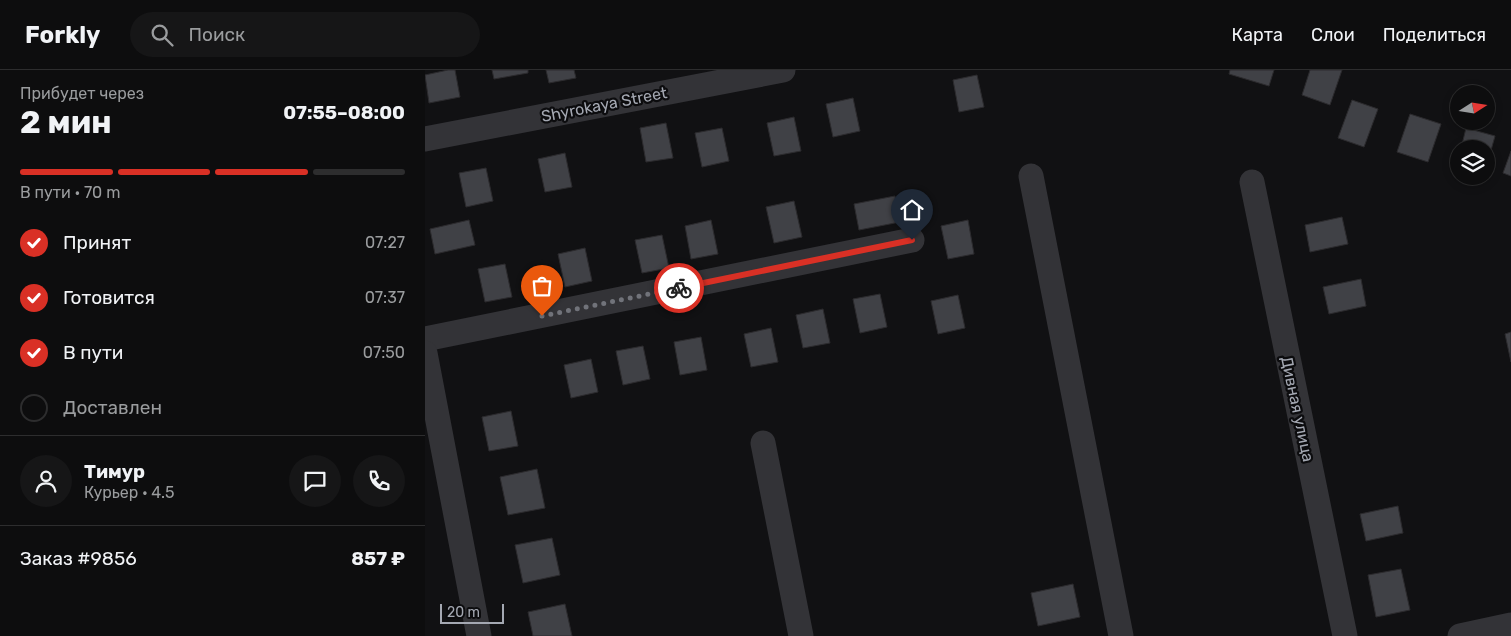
<!DOCTYPE html>
<html lang="ru">
<head>
<meta charset="utf-8">
<style>
  :root { --surface:#0d0d0e; --page:#161617; --text:#f1f3f6; --muted:#9a9c9e; --line:#2d2d2e; --accent:#d93025 }
  body { margin:0; font-family:Rubik,sans-serif; background:var(--page); color:var(--text); height:100vh; display:flex; flex-direction:column; font-size:19px; white-space:nowrap }
  * { box-sizing:border-box; margin:0 }
  p { font-size:16px; color:var(--muted) }
  .icon { flex:none; width:28px; height:28px; fill:none; stroke:currentColor; stroke-width:2; stroke-linecap:round; stroke-linejoin:round }
  .map { position:relative; flex:1; overflow:hidden }
  .sheet { display:flex; flex-direction:column; background:var(--surface); width:425px }
  .sheet>* { flex:none }
  .needle { width:32px; rotate:78deg }
  .controls { position:absolute; left:1025px; top:15px; display:grid; gap:10px }
  .controls a { display:grid; place-items:center; width:45px; height:45px; border-radius:50%; background:var(--surface); box-shadow:0 2px 8px #0003,0 0 0 1px var(--line); font-size:25px }
  .scale { position:absolute; left:15px; bottom:12px; width:64px; box-sizing:border-box; padding-left:5px; border:2px solid #a4a8b2; border-top:0; font-size:14px; line-height:18px; white-space:nowrap; color:#a4a8b2; -webkit-text-stroke:4px #0c0c0e; paint-order:stroke }
  .pin { position:absolute; display:grid; place-items:center; width:42px; height:42px; color:#fff; margin:-51px -21px; border-radius:50% 50% 50% 0; rotate:-45deg; box-shadow:0 0 5px #0007 }
  .pin .icon { rotate:45deg }
  .courier { position:absolute; display:grid; place-items:center; width:50px; height:50px; margin:-25px; border:4px solid #d93025; border-radius:50%; background:#fff; color:#222; box-shadow:0 1px 6px #0007 }
  .headline em { font-style:normal; font-weight:700 }
  .headline div { display:flex; flex-direction:column-reverse }
  .headline { display:flex; align-items:center; justify-content:space-between; height:85px; padding:0 20px }
  h1 { font-size:32px; font-weight:700; line-height:38px }
  .bar { display:grid; grid-template-columns:repeat(4,1fr); gap:8px 5px; align-content:center; height:60px; padding:0 20px }
  .bar i { height:6px; border-radius:4px; background:var(--line) }
  .bar .current { background:var(--accent) }
  .bar p { grid-column:span 4 }
  .line { display:flex; align-items:center; gap:12px; padding:0 20px; border-top:1px solid var(--line) }
  .line div { flex:1 }
  .round { display:grid; place-items:center; flex:none; width:52px; height:52px; border-radius:26px; background:var(--page) }
  ol { padding:0 20px; list-style:none }
  li { display:flex; align-items:center; gap:15px; height:55px }
  li p { margin-inline-start:auto }
  li .icon { padding:5px; border-radius:50%; background:var(--accent); color:#fff; stroke-width:4 }
  li:last-child { color:var(--muted) }
  li i { width:28px; height:28px; border:2px solid var(--line); border-radius:50% }
  header { display:flex; align-items:center; gap:30px; box-sizing:border-box; height:70px; padding:0 25px; background:var(--surface); border-bottom:1px solid var(--line) }
  header strong { font-size:24px }
  nav { display:flex; gap:28px; margin-inline-start:auto; font-size:18px }
  .search { width:350px; height:45px; background:var(--page); display:flex; align-items:center; gap:12px; box-sizing:border-box; padding:0 18px; border-radius:28px; color:var(--muted); font-size:19px }
  main { display:flex; flex:1; min-height:0 }
  .map>svg:first-child { display:block }
  .building { fill:#404146; stroke:#2c2b2e }
  .lines { fill:none; stroke-linecap:round; stroke-linejoin:round }
  .minor { stroke:#333337; stroke-width:25 }
  .done { stroke:#71737a; stroke-width:5; stroke-dasharray:0 9 }
  .route { stroke:#d93025; stroke-width:6 }
  .labels { text-anchor:middle; stroke-width:4.5; stroke-linejoin:round; paint-order:stroke }
  .street-label { font-size:16px; fill:#a4a8b2; stroke:#0c0c0e }
</style>
</head>
<body>
<header>
<strong>Forkly</strong>
<div class="search"><svg class="icon" aria-label="search" viewBox="0 0 24 24"><circle cx="10" cy="10" r="6"/><path d="M15 15l6 6"/></svg>Поиск</div>
<nav><a>Карта</a><a>Слои</a><a>Поделиться</a></nav>
</header>
<main>
<section class="sheet">
<div class="headline"><div><h1>2 мин</h1><p>Прибудет через</p></div><em>07:55–08:00</em></div>
<div class="bar"><i class="current"></i><i class="current"></i><i class="current"></i><i></i><p>В пути · 70 m</p></div>
<ol>
<li><svg class="icon" aria-label="check" viewBox="0 0 24 24"><path d="M5 12l5 5 9-10"/></svg>Принят<p>07:27</p></li>
<li><svg class="icon" aria-label="check" viewBox="0 0 24 24"><path d="M5 12l5 5 9-10"/></svg>Готовится<p>07:37</p></li>
<li><svg class="icon" aria-label="check" viewBox="0 0 24 24"><path d="M5 12l5 5 9-10"/></svg>В пути<p>07:50</p></li>
<li><i></i>Доставлен</li>
</ol>
<div class="line" style="height:90px"><a class="round"><svg class="icon" aria-label="person" viewBox="0 0 24 24"><circle cx="12" cy="8" r="4"/><path d="M4 21q1-7 8-7t8 7"/></svg></a><div><b>Тимур</b><p>Курьер · 4.5</p></div><a class="round"><svg class="icon" aria-label="chat" viewBox="0 0 24 24"><path d="M4 5h16v11H9l-5 4z"/></svg></a><a class="round"><svg class="icon" aria-label="phone" viewBox="0 0 24 24"><path d="M5 4h4l2 5-3 2q2 4 5 5l2-3 5 2v4C11 20 4 13 5 4z"/></svg></a></div>
<div class="line" style="height:65px"><div>Заказ #9856</div><b>857 ₽</b></div>
</section>
<div class="map">
<svg width="1086" height="566" viewBox="0 0 1086 566">
  <rect width="100%" height="100%" fill="#111113"/>
  <g class="building">
    <polygon points="23,0 30,0 35,27 4,33 0,5"/>
    <polygon points="67,0 103,0 103,3 69,9"/>
    <polygon points="121,0 149,0 151,8 124,13"/>
    <polygon points="805,0 849,0 844,16 804,4"/>
    <polygon points="885,0 917,0 905,35 877,25"/>
    <polygon points="552,5 559,37 534,42 528,10"/>
    <polygon points="428,28 435,61 408,67 401,34"/>
    <polygon points="927,30 953,39 939,77 913,68"/>
    <polygon points="985,44 1016,54 1003,92 972,82"/>
    <polygon points="369,47 376,81 349,86 342,53"/>
    <polygon points="241,53 248,88 221,92 215,58"/>
    <polygon points="297,58 304,91 277,97 270,63"/>
    <polygon points="1041,58 1070,66 1061,98 1061,79 1036,79"/>
    <polygon points="1086,81 1086,106 1078,103"/>
    <polygon points="140,83 147,117 120,122 113,89"/>
    <polygon points="61,98 68,131 41,137 34,103"/>
    <polygon points="470,126 475,152 434,160 429,134"/>
    <polygon points="369,131 377,167 349,173 341,137"/>
    <polygon points="917,147 923,174 885,182 880,155"/>
    <polygon points="44,150 50,175 10,184 5,159"/>
    <polygon points="286,150 293,184 266,189 260,156"/>
    <polygon points="543,150 549,184 523,189 516,156"/>
    <polygon points="237,165 244,198 217,203 210,170"/>
    <polygon points="160,178 167,211 140,217 133,184"/>
    <polygon points="80,194 87,227 60,232 53,199"/>
    <polygon points="936,209 941,236 904,244 898,217"/>
    <polygon points="455,224 462,257 435,263 428,229"/>
    <polygon points="533,225 540,258 513,264 506,231"/>
    <polygon points="398,239 405,273 378,278 371,245"/>
    <polygon points="346,258 353,292 326,297 319,264"/>
    <polygon points="1086,262 1086,292 1080,264"/>
    <polygon points="276,267 282,300 255,305 249,272"/>
    <polygon points="218,276 225,309 198,315 191,281"/>
    <polygon points="166,289 173,322 146,328 139,295"/>
    <polygon points="86,341 93,376 64,381 57,347"/>
    <polygon points="112,399 120,438 83,445 75,407"/>
    <polygon points="973,436 978,463 941,471 935,444"/>
    <polygon points="127,468 135,505 98,513 90,475"/>
    <polygon points="976,499 985,540 951,547 943,505"/>
    <polygon points="648,514 655,547 613,556 606,523"/>
    <polygon points="140,534 147,566 108,566 103,542"/>
  </g>
  <g class="lines">
    <g class="minor">
      <polyline points="0,69 358,0"/>
      <polyline points="606,106 696,566"/>
      <polyline points="827,112 920,566"/>
      <polyline points="0,269 487,170"/>
      <polyline points="0,283 54,566"/>
      <polyline points="338,373 376,566"/>
      <polyline points="1035,566 1086,555"/>
    </g>
  </g>
  <g class="lines">
    <polyline class="done" points="117,246 254,218"/>
    <polyline class="route" points="254,218 487,170"/>
  </g>
  <g class="labels">
    <g class="street-label">
      <text transform="translate(179 34) rotate(-11)" y="6">Shyrokaya Street</text>
      <text transform="translate(873 339) rotate(78)" y="6">Дивная улица</text>
    </g>
  </g>
</svg>
<div class="controls">
<a><svg class="needle" viewBox="-14 -14 28 28"><path d="M0-13l5 13h-10z" fill="#e53935"/><path d="M0 13l5-13h-10z" fill="#9a9c9e"/></svg></a>
<a><svg class="icon" aria-label="layers" viewBox="0 0 24 24"><path d="M12 4l9 5-9 5-9-5zM3 14l9 5 9-5"/></svg></a>
</div>
<div class="scale">20 m</div>
<div class="pin" style="left:117px;top:246px;background:#ea580c"><svg class="icon" aria-label="bag" viewBox="0 0 24 24"><path d="M5 8h14l-1 12H6zM9 8a3 3 0 0 1 6 0"/></svg></div>
<div class="pin" style="left:487px;top:170px;background:#1f2937"><svg class="icon" aria-label="home" viewBox="0 0 24 24"><path d="M3 11l9-7 9 7M6 9v11h12V9"/></svg></div>
<div class="courier" style="left:254px;top:218px"><svg class="icon" aria-label="bike" viewBox="0 0 24 24"><circle cx="6" cy="16" r="4"/><circle cx="18" cy="16" r="4"/><path d="M6 16l4-8h5l3 8M10 8l3 8H6M13 5h3"/></svg></div>
</div>
</main>
</body>
</html>
